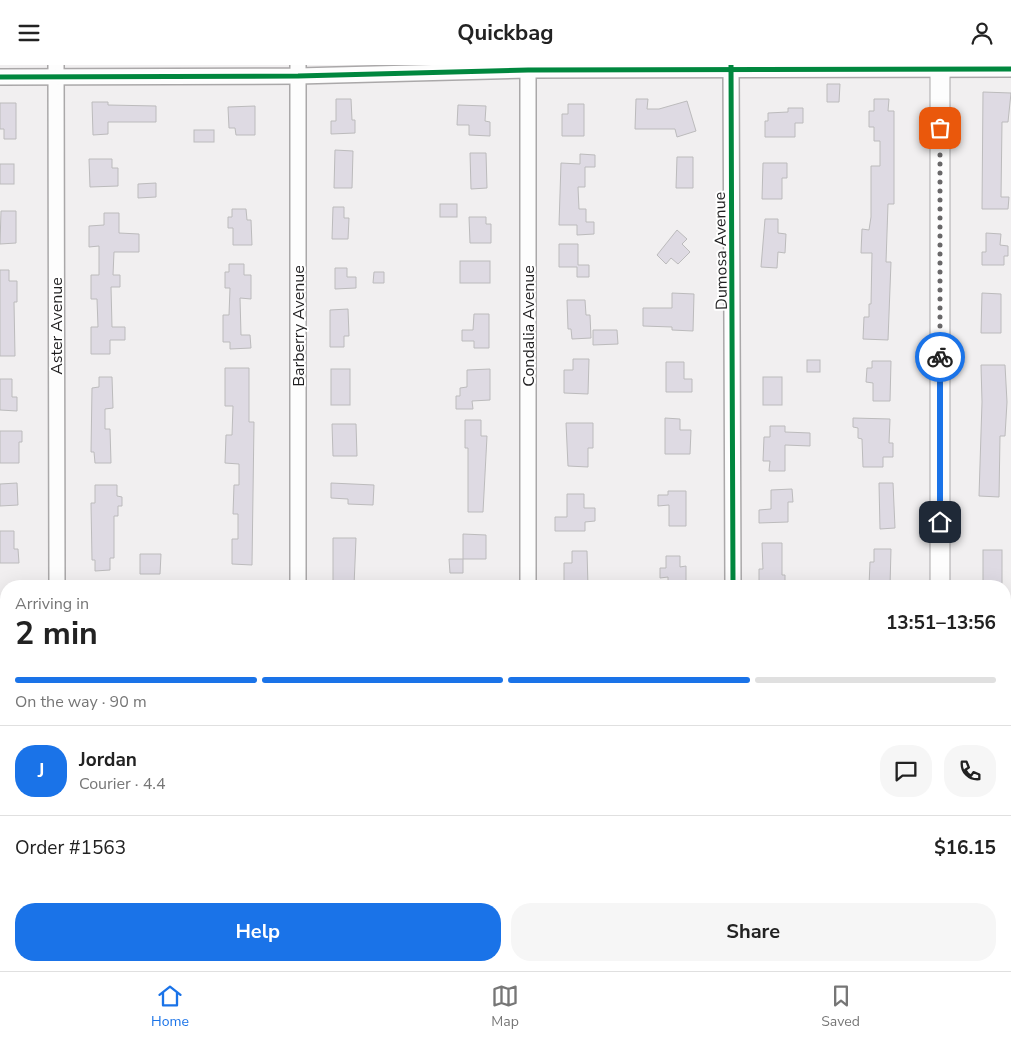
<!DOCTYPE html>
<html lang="en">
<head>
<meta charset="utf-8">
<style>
  :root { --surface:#fff; --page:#f6f6f6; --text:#222; --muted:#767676; --line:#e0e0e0; --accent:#1a73e8 }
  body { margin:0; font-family:"Nunito Sans",sans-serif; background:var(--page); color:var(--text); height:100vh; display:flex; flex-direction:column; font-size:19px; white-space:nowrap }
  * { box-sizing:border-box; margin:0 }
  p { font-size:16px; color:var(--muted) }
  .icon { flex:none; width:28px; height:28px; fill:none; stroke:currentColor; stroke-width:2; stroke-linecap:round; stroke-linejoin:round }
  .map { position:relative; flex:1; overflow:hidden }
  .side { position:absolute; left:0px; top:515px; width:1011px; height:391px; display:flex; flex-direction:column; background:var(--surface); border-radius:20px 20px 0 0; box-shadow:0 5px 20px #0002 }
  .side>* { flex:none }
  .pin { position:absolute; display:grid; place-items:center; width:42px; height:42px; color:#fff; margin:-21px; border-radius:10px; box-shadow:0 2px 8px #0006 }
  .courier { position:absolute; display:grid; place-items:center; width:50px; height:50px; margin:-25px; border:4px solid #1a73e8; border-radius:50%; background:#fff; color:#222; box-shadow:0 1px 6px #0007 }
  .head em { font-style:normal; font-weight:700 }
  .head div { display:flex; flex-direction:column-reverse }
  .head { display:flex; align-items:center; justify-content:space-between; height:85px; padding:0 15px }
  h1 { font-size:32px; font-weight:700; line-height:38px }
  .bar { display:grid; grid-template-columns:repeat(4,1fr); gap:8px 5px; align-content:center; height:60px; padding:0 15px }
  .bar i { height:6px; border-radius:4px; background:var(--line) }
  .bar .on { background:var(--accent) }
  .bar p { grid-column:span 4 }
  .line { display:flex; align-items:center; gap:12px; padding:0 15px; border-top:1px solid var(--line) }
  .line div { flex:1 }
  .round { display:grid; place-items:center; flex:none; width:52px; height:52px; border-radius:20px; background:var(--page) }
  .button { display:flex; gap:10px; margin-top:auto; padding:10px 15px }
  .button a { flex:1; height:58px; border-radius:20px; background:var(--accent); color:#fff; font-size:20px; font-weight:700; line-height:58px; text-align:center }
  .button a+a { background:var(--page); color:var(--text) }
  header { display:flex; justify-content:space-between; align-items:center; height:65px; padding:0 15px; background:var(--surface); font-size:22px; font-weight:700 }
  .tabs { display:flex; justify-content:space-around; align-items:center; height:70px; border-top:1px solid var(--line); background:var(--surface); font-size:14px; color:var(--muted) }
  .tabs a { display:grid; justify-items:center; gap:2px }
  .tabs .on { color:var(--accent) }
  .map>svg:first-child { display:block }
  .building { fill:#dedae3; stroke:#bcbbbc }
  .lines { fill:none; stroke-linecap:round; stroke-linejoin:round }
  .minor-casing { stroke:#aaa8a9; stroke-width:18 }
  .major-casing { stroke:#aaa8a9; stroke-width:21 }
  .minor { stroke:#fdfdfd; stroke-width:15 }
  .major { stroke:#fdfdfd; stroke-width:19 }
  .cycleway-casing { stroke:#fff; stroke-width:8 }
  .cycleway { stroke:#00873e; stroke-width:5 }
  .done { stroke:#686768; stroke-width:5; stroke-dasharray:0 9 }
  .route { stroke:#1a73e8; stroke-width:6 }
  .labels { text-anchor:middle; stroke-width:4; stroke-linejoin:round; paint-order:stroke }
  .street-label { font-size:16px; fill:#1f1e1f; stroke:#fff }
</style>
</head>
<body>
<header><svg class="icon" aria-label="menu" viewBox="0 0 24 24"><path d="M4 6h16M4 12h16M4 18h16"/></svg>Quickbag<svg class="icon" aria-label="person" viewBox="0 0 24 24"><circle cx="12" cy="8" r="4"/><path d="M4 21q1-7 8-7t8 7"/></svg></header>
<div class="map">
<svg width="1011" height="906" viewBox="0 0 1011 906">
  <rect width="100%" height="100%" fill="#f1eff0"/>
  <g class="building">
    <polygon points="827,19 840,19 839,37 827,37"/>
    <polygon points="983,27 1011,28 1008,57 1002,57 1001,132 1009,132 1008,144 982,144"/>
    <polygon points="336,34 351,34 352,55 355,55 355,68 331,69 331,56 336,56"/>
    <polygon points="636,34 648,34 647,44 659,44 687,36 696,66 677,72 675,64 635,64"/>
    <polygon points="874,34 889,34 888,46 894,46 894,139 888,139 886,197 891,197 888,275 863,274 864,252 869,252 869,239 871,239 872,188 861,188 862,164 869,165 871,152 871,101 880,101 880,76 874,76 874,62 869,62 869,46 874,46"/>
    <polygon points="92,37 108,37 108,40 156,41 156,57 108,57 108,69 93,70"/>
    <polygon points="0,38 16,38 16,74 4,74 4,64 0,64"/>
    <polygon points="568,39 584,39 584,71 562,71 562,49 568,49"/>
    <polygon points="458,40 486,41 485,56 490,57 490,71 469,70 469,60 457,60"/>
    <polygon points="255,41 255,70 236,70 235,63 229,63 228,42"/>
    <polygon points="788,43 803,43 803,58 795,58 795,72 765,72 765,56 768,56 768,48 788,47"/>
    <rect x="194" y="65" width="20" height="12"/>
    <polygon points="335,85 353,86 352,123 334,123"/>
    <polygon points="470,88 486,88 487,123 471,124"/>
    <polygon points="580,89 595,90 595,102 585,102 585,122 578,122 579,144 586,144 586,157 594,157 594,169 577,170 577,160 559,160 561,98 580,99"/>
    <polygon points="677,92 693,92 693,123 676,123"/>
    <polygon points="89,94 112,94 112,103 118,103 118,121 90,122"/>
    <polygon points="763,98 787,98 787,113 782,113 782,134 762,134"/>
    <rect x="0" y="99" width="14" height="20"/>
    <polygon points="156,118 156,132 138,133 138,119"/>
    <rect x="440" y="139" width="17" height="13"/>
    <polygon points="333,142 344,142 344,153 349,153 348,174 332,174"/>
    <polygon points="232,144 246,144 247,155 251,155 252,180 233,180 233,163 228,163 228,152 232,152"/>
    <polygon points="1,146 16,146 16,178 0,179"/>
    <polygon points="104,148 119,148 119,168 139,169 139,187 114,187 113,210 120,210 120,222 111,222 112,262 125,262 125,275 110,275 110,289 91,289 91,262 98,262 97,234 91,234 91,210 99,210 99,181 89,182 89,161 104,160"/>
    <polygon points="469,152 486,152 486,159 491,159 491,178 470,178"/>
    <polygon points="765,154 778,154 778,168 786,169 785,188 778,187 777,203 761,202"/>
    <polygon points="677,165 687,174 682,179 690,187 678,199 671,193 666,199 657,190"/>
    <polygon points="986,168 1001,169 1000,180 1008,181 1008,191 1004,191 1004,200 982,200 982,187 986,187"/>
    <polygon points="559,179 578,179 578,200 589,200 589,212 577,212 577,202 559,202"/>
    <rect x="460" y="196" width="30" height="22"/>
    <polygon points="229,199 244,199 244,210 251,210 251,234 240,233 241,270 250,270 251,283 230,284 230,277 223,277 223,250 229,250 230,223 225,223 225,207 229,207"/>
    <polygon points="335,203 347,203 347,212 356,212 356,223 335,224"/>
    <polygon points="0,205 9,205 9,216 17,216 17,237 14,237 15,291 0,291"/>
    <polygon points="374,207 384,207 384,218 373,218"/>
    <polygon points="672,228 694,229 693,266 672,265 672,262 643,261 643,243 672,243"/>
    <polygon points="982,228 1001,229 1001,268 981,268"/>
    <polygon points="567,235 585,235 586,250 590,250 591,273 572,274 571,264 568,264"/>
    <polygon points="348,244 349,271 344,271 344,282 330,282 330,245"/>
    <polygon points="474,249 489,249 489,283 474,283 474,276 462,276 462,265 473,265"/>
    <polygon points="593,265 617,265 618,279 593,280"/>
    <polygon points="573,294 589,294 588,329 564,328 564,305 573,305"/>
    <rect x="807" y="295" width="13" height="12"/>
    <polygon points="872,296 891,296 890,336 873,336 873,318 866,317 867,303 872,303"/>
    <polygon points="666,297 684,297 684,314 692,314 692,327 666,327"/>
    <polygon points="981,300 1005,300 1007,337 1005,371 1000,371 999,432 979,431 982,337"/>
    <polygon points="225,303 249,303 249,357 254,357 252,500 232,499 232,474 238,474 238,449 233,449 234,420 239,420 239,399 225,398 226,370 232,370 233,341 225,341"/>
    <rect x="331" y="304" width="19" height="36"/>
    <polygon points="490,304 490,335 472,336 473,344 456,344 456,331 460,331 460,323 467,322 467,305"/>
    <polygon points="99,312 112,312 113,343 105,344 105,364 110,364 111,398 95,398 94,387 91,387 92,323 99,322"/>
    <rect x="763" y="312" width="19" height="28"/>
    <polygon points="0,314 12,314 12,332 17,332 17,346 0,345"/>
    <polygon points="665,353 680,354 680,365 691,365 690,389 665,389"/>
    <polygon points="853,353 890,354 889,378 893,378 893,392 883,392 883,402 863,402 862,374 858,373 858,363 853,362"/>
    <polygon points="465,355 481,355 481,371 487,371 483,447 468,447 468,383 465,383"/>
    <polygon points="566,358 593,358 593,383 588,383 588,402 568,401"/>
    <polygon points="332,359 356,359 357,391 333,391"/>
    <polygon points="770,361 785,361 785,367 810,368 810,381 785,380 785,406 769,406 770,396 763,396 764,372 770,372"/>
    <polygon points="0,366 22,366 22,377 19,377 19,398 0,398"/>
    <polygon points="17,418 18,440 0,441 0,419"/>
    <polygon points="331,418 374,420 373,440 348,439 348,434 331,433"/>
    <polygon points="879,418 893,418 895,463 880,464"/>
    <polygon points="95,420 117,420 117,431 122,432 122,441 118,441 118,451 114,451 114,493 110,493 110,505 95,506 95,495 92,495 91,438 95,438"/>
    <polygon points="792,424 793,437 788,437 788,457 759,458 759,445 771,444 771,425"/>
    <polygon points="668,426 686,426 686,461 669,461 669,440 658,441 658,430 668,430"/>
    <polygon points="567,429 584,429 584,443 595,443 595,456 585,457 585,466 555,466 555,452 567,452"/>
    <polygon points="0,466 14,466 14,484 18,484 19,498 0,498"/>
    <polygon points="463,469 486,470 486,494 463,494"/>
    <polygon points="333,473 356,473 354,521 333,521"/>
    <polygon points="762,478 782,478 782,510 785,510 785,521 759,521 759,504 763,504"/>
    <polygon points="874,484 891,484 890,521 869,521 870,497 874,497"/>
    <rect x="983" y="485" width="19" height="36"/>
    <polygon points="572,486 587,486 588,521 564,521 564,498 572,498"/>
    <polygon points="140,489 161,489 160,509 140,509"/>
    <polygon points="666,491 680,491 680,502 686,501 686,521 668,521 668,512 660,513 660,503 666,503"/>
    <polygon points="449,494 463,494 463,508 450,508"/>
  </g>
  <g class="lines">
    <g class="minor-casing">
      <g id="minor">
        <polyline points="56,0 57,521"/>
        <polyline points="298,0 298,521"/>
        <polyline points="528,0 528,521"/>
        <polyline points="731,0 733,521"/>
        <polyline points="0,12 298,11 528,5 1011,4"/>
        <polyline points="1005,736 1011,736"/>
        <polyline points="0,744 6,744"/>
        <polyline points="298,900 298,906"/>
        <polyline points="529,900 529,906"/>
        <polyline points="57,906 57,900"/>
      </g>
    </g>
    <g class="major-casing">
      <g id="major">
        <polyline points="940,0 940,521"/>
        <polyline points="937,906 938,900"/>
      </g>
    </g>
    <use href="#minor" class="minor"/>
    <use href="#major" class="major"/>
    <g class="cycleway-casing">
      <g id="cycleway">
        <polyline points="731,0 733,521"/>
        <polyline points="0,12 298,11 528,5 1011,4"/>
      </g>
    </g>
    <use href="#cycleway" class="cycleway"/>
  </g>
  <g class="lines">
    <polyline class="done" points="940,63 940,292"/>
    <polyline class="route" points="940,292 940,457"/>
  </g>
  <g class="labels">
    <g class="street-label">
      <text transform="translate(720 186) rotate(-91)" y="6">Dumosa Avenue</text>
      <text transform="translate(56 261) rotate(-90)" y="6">Aster Avenue</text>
      <text transform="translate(298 261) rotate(-90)" y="6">Barberry Avenue</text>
      <text transform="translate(528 261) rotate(-90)" y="6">Condalia Avenue</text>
    </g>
  </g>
</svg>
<div class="pin" style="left:940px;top:63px;background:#ea580c"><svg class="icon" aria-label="bag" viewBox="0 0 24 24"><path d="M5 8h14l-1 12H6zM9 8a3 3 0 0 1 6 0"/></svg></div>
<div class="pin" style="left:940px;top:457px;background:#1f2937"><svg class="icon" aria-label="home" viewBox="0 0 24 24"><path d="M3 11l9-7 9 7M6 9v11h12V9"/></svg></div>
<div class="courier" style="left:940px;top:292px"><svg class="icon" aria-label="bike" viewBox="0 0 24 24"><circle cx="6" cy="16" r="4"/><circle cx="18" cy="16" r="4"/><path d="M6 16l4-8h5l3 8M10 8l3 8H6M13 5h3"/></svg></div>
<section class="side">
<div class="head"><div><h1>2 min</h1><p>Arriving in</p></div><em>13:51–13:56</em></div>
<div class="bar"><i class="on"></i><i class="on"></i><i class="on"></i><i></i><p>On the way · 90 m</p></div>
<div class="line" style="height:90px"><b class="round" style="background:var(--accent);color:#fff">J</b><div><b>Jordan</b><p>Courier · 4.4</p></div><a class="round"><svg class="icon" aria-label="chat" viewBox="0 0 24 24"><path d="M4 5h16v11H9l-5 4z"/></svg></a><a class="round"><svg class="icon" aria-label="phone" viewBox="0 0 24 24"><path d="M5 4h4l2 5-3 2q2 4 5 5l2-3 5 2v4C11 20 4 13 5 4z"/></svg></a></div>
<div class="line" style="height:65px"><div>Order #1563</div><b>$16.15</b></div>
<div class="button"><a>Help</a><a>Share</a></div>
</section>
</div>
<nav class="tabs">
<a class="on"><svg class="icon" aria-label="home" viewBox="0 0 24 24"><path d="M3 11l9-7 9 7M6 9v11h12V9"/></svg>Home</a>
<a><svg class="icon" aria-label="map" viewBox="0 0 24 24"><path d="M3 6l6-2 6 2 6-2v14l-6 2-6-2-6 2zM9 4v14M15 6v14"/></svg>Map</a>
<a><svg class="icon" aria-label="saved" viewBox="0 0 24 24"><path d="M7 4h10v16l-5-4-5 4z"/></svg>Saved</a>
</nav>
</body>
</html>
